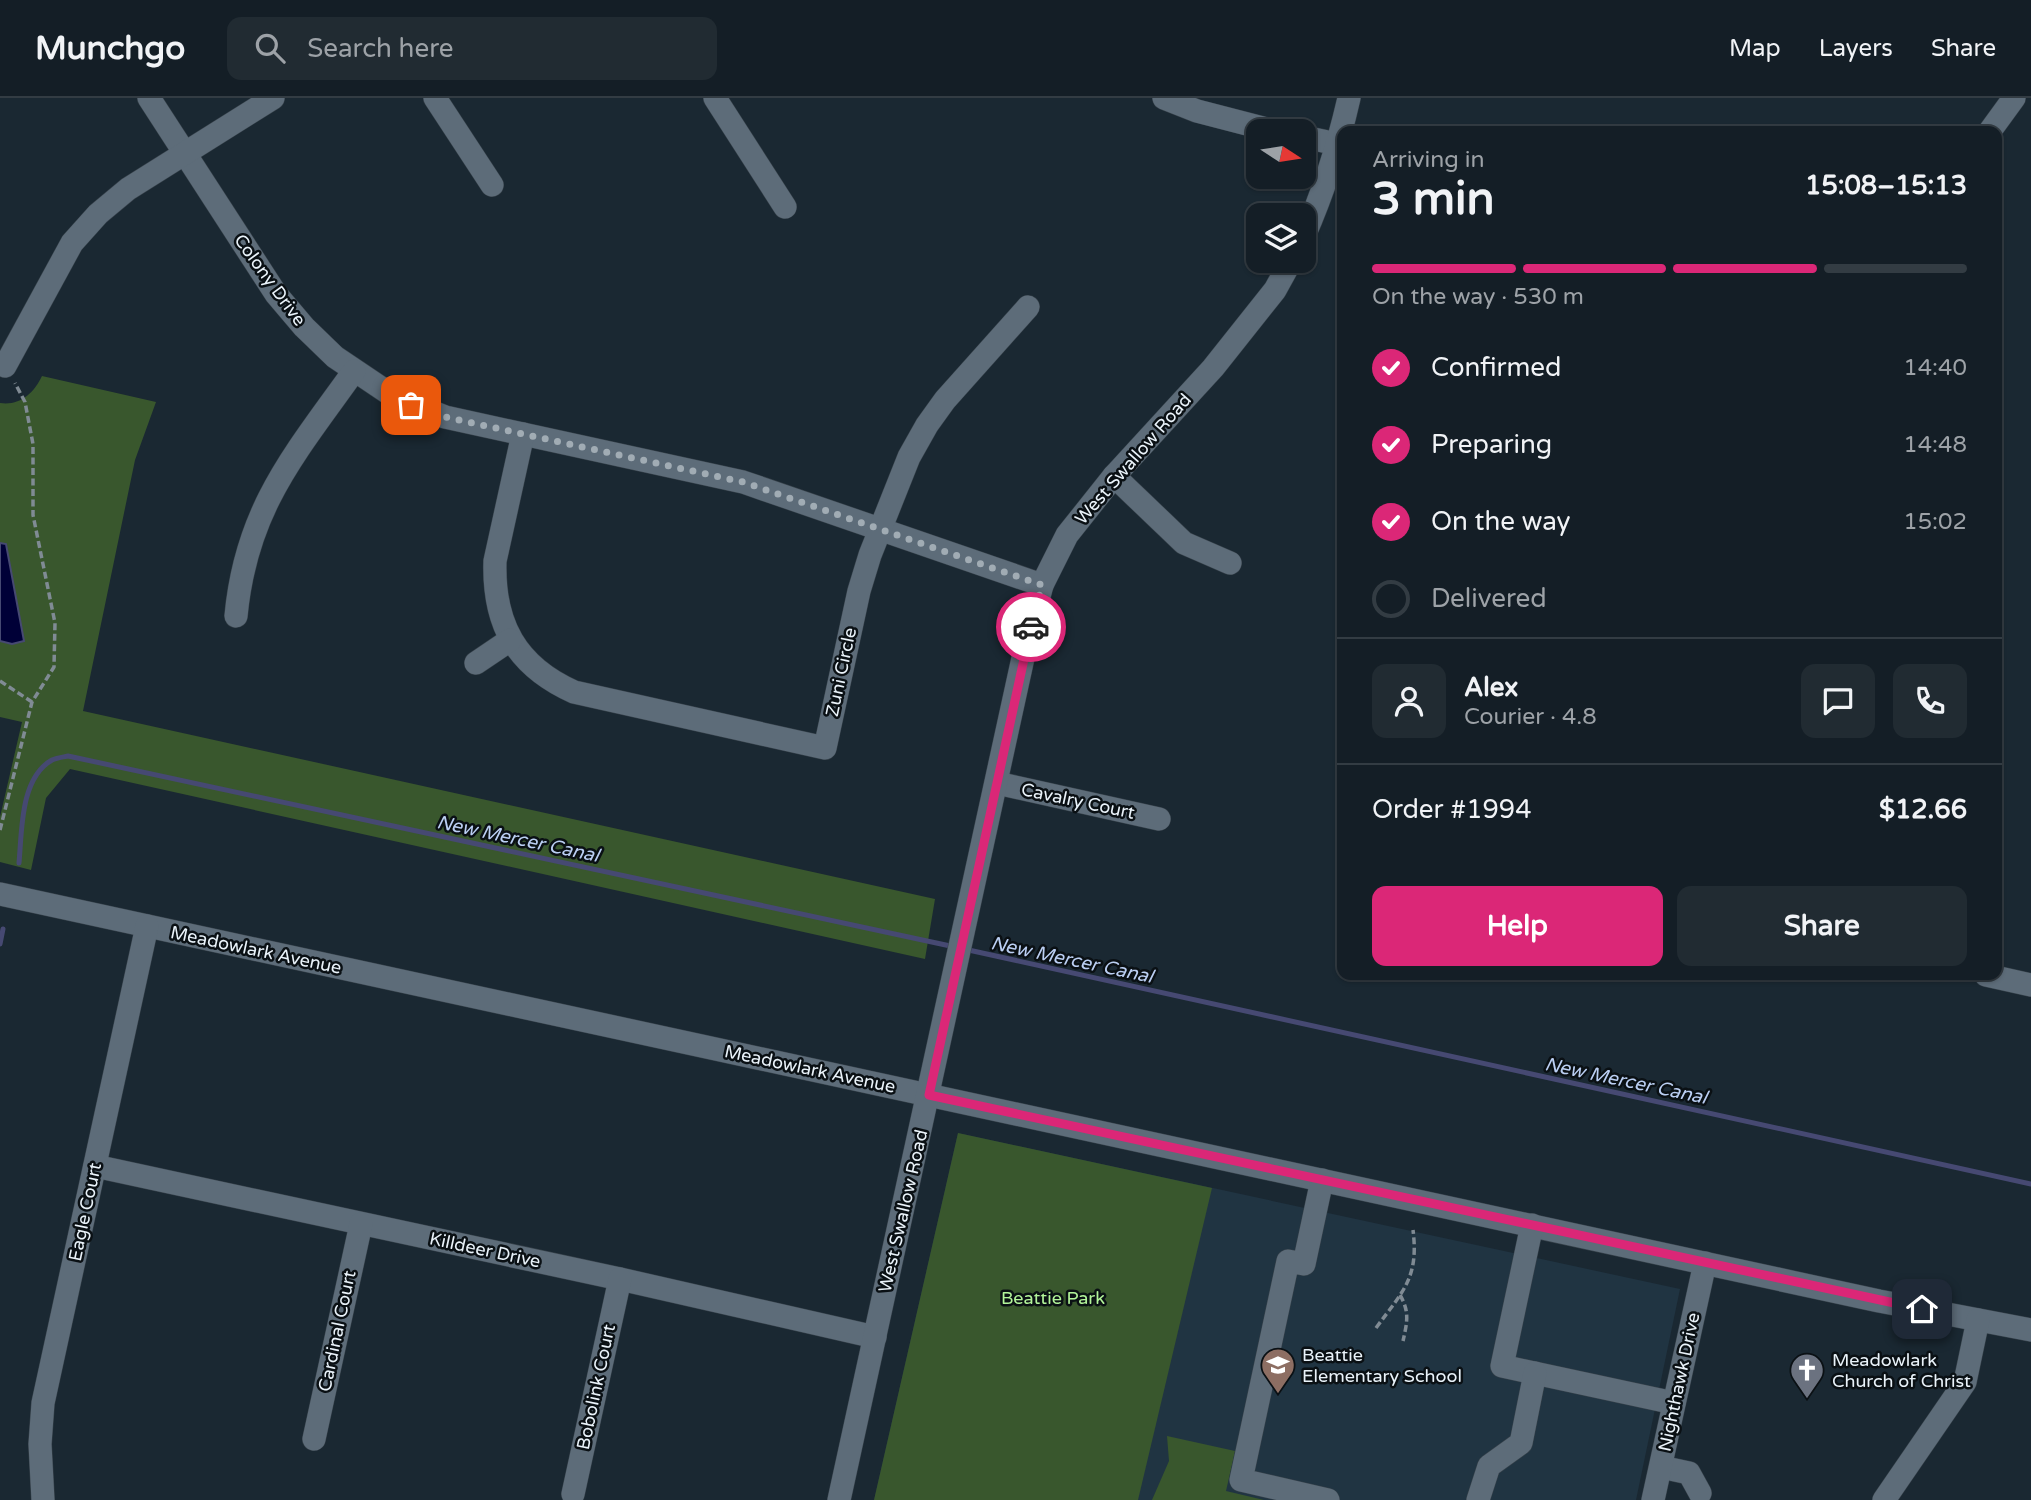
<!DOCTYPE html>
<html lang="en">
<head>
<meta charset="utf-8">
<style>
  :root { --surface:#141e26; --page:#212b32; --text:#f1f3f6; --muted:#9da2a7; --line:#333c43; --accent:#db2777 }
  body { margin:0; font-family:"Varela Round",sans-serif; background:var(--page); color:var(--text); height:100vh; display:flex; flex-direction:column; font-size:26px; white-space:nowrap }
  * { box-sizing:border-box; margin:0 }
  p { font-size:23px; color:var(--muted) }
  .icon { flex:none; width:38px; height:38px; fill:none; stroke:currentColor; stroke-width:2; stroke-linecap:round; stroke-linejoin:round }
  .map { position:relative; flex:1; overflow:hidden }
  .sheet { position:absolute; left:1337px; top:28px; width:665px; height:854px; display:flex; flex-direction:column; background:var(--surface); border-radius:14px; box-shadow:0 2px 5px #0004,0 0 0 2px var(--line) }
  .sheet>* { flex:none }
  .needle { width:46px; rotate:102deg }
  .tools { position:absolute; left:1246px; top:21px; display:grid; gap:14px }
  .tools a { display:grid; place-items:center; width:70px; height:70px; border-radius:14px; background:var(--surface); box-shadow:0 2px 5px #0004,0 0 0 2px var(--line); font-size:35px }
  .pin { position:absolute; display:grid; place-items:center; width:60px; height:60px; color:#fff; margin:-30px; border-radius:14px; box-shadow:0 4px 10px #0006 }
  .courier { position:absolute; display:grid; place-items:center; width:70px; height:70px; margin:-35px; border:5px solid #db2777; border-radius:50%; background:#fff; color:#222; box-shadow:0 2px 9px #0007 }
  .headline em { font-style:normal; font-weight:700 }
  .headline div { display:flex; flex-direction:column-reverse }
  .headline { display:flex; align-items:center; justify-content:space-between; height:119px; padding:0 35px }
  h1 { font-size:46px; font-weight:700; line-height:52px }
  .bar { display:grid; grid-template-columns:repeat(4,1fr); gap:10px 7px; align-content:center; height:84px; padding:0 35px }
  .bar i { height:9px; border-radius:5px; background:var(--line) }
  .bar .on { background:var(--accent) }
  .bar p { grid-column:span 4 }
  .line { display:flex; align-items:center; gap:18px; padding:0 35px; border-top:2px solid var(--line) }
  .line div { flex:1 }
  .round { display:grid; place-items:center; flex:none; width:74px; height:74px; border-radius:14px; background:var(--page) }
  ol { padding:0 35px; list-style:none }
  li { display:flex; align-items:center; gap:21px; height:77px }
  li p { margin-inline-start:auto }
  li .icon { padding:7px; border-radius:50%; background:var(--accent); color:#fff; stroke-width:4 }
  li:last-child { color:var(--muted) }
  li i { width:38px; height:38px; border:4px solid var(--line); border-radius:50% }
  .button { display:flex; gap:14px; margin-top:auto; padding:14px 35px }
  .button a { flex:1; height:80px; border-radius:14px; background:var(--accent); color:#fff; font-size:28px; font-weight:700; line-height:80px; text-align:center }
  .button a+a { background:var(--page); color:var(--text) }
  header { display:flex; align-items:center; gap:42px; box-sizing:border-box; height:98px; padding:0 35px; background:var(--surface); border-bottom:2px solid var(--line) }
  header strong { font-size:33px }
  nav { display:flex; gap:38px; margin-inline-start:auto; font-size:24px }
  .search { width:490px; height:63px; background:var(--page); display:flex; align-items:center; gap:18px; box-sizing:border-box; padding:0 24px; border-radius:14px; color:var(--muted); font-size:26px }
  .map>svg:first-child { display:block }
  .built { fill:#203442 }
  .green { fill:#39572d }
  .water { fill:#000037; stroke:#464972; stroke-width:2 }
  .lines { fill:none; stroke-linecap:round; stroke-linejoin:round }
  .stream { stroke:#464972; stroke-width:5 }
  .minor-casing { stroke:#37424b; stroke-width:24 }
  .path { stroke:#808b94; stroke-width:3.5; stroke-dasharray:7 3.5; stroke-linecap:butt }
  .minor { stroke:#5d6c79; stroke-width:23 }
  .done { stroke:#a1acb4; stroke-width:7; stroke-dasharray:0 12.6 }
  .route { stroke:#db2777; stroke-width:9 }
  .labels { text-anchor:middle; stroke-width:5; stroke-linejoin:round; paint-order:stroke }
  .street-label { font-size:18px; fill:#eaf3fa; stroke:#0a1014 }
  .park-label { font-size:18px; fill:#b3f59a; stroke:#0a1014 }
  .poi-label { font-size:18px; fill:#eaf3fa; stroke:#0a1014; text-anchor:start }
  .water-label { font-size:19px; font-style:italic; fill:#bbcff3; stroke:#0a1014 }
</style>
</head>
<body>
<header>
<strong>Munchgo</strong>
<div class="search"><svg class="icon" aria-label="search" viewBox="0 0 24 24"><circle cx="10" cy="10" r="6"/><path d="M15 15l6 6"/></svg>Search here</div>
<nav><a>Map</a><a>Layers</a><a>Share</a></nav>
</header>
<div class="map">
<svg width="2031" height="1402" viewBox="0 0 2031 1402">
  <rect width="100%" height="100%" fill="#1a2832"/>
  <polygon class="built" points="958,1035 1680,1191 1636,1402 874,1402"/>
  <g class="green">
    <path d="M42,278L156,304L135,362L83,613L935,801L925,861L70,671L46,700L31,772L0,764V719L22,624L0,619V305C20,308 34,295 42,278Z"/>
    <polygon points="958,1035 1212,1090 1138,1402 874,1402"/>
    <polygon points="1167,1338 1235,1353 1226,1393 1264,1402 1152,1402 1169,1363"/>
  </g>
  <polygon class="water" points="0,445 6,446 24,543 12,546 0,543"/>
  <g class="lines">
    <g class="stream">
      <path d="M19,765C22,733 20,680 52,662C56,660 63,659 68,658L955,849"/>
      <polyline points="0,846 3,831"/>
      <polyline points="964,851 2031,1086"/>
    </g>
    <g class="minor-casing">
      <g id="minor">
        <polyline points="149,0 276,196 304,229 335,259 393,298 445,319 743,384 1042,487"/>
        <polyline points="435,0 492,87"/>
        <polyline points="715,0 785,109"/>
        <polyline points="1164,0 1197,13 1274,33"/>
        <polyline points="1990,33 2014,0"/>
        <polyline points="1304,39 1342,47"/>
        <path d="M1304,138C1324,93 1338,48 1349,0"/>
        <polyline points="5,268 72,145 98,116 128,91 273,0"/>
        <path d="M523,336L495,463C493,526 516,568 574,594L825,650L859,493L870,457L909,359L927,327L945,302L1028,209"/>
        <polyline points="1114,378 1184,445 1230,465"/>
        <path d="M236,518C246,411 294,357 354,273"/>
        <polyline points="476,565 510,542"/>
        <polyline points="997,685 1159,721"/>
        <polyline points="0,796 1879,1203 2031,1232"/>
        <polyline points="1986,877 2031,887"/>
        <polyline points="95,1068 620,1181 875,1239"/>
        <polyline points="1322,1082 1304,1166 1288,1163 1241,1382 1328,1402"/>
        <polyline points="1532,1127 1502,1268 1674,1305"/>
        <polyline points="314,1341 361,1126"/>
        <polyline points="1661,1369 1689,1375 1700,1395"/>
        <polyline points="573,1396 620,1181"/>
        <polyline points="43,1402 40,1346 43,1305 147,828"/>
        <polyline points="839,1402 1023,560 1042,487 1067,437 1114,378 1213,270 1275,192 1291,163"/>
        <polyline points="1478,1402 1489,1368 1521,1345 1535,1275"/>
        <polyline points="1653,1402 1705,1165"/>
        <polyline points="1884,1402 1965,1284 1978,1222"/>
      </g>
    </g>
    <g class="path">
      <polyline points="0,583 32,604"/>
      <polyline points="0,732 32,604 54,569 55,525 33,417 33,346 25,304 15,285"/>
      <path d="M1400,1197C1410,1214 1407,1225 1403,1243"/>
      <path d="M1376,1230C1403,1193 1419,1180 1413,1132"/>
    </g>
    <use href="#minor" class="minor"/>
  </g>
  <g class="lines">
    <polyline class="done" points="411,307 445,319 743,384 1042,487 1031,529"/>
    <polyline class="route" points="1031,529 929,997 1922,1211"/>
  </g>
  <defs>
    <g id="school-pin" transform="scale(1.75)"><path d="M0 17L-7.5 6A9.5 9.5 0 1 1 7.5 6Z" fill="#8d6e63" stroke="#0a1014"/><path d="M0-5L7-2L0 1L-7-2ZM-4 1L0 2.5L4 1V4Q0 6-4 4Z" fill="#fff"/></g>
    <g id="church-pin" transform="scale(1.75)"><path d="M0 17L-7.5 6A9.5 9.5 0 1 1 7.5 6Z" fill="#6b7280" stroke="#0a1014"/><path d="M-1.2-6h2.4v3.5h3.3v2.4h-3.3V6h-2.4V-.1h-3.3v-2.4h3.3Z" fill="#fff"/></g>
  </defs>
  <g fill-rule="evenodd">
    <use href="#school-pin" x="1278" y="1267"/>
    <use href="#church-pin" x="1807" y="1272"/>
  </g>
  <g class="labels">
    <g class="street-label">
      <text transform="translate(270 182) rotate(54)" y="6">Colony Drive</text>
      <text transform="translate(1133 361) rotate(-49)" y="6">West Swallow Road</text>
      <text transform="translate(841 574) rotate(-78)" y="6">Zuni Circle</text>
      <text transform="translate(1078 703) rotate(12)" y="6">Cavalry Court</text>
      <text transform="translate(256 852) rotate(12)" y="6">Meadowlark Avenue</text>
      <text transform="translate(810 971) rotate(12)" y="6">Meadowlark Avenue</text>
      <text transform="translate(903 1113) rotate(-77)" y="6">West Swallow Road</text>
      <text transform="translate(85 1114) rotate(-78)" y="6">Eagle Court</text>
      <text transform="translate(485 1152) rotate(12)" y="6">Killdeer Drive</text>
      <text transform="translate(337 1233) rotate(-78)" y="6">Cardinal Court</text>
      <text transform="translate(1679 1284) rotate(-78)" y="6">Nighthawk Drive</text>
      <text transform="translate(596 1289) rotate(-78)" y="6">Bobolink Court</text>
    </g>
    <g class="park-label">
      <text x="1053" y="1206">Beattie Park</text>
    </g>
    <g class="poi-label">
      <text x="1302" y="1263">Beattie<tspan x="1302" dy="21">Elementary School</tspan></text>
      <text x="1832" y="1268">Meadowlark<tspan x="1832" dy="21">Church of Christ</tspan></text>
    </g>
    <g class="water-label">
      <text transform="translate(518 740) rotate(12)" y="7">New Mercer Canal</text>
      <text transform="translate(1072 861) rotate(12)" y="7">New Mercer Canal</text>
      <text transform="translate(1626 982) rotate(12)" y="7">New Mercer Canal</text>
    </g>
  </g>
</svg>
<div class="tools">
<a><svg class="needle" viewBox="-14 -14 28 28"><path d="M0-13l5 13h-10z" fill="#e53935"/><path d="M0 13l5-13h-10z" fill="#9da2a7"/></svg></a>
<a><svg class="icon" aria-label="layers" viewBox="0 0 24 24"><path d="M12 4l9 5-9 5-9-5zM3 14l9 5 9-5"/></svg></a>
</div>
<div class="pin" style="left:411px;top:307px;background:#ea580c"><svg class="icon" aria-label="bag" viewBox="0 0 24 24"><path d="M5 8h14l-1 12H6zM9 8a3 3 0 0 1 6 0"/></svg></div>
<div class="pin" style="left:1922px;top:1211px;background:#1f2937"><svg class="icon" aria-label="home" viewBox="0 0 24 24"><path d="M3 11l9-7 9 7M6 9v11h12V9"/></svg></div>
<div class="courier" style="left:1031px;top:529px"><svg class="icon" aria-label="car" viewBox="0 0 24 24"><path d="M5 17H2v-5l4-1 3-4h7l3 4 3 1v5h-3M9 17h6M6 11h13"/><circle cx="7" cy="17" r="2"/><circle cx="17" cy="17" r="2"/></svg></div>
<section class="sheet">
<div class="headline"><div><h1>3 min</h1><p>Arriving in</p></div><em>15:08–15:13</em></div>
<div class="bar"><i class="on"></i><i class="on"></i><i class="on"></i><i></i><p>On the way · 530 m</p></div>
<ol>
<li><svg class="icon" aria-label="check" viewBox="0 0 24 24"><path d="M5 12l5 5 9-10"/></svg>Confirmed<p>14:40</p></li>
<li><svg class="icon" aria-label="check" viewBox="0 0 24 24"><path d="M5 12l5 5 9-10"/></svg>Preparing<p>14:48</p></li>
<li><svg class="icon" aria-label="check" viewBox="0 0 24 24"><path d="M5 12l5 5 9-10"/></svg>On the way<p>15:02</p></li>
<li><i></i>Delivered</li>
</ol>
<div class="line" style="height:126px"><a class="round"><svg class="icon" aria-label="person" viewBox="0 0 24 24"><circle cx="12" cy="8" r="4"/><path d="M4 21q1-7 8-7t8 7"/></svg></a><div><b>Alex</b><p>Courier · 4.8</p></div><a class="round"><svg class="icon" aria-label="chat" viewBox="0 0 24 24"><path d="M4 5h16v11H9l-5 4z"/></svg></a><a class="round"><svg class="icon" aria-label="phone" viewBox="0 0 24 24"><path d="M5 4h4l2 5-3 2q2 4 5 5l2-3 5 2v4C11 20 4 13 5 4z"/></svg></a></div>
<div class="line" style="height:91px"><div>Order #1994</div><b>$12.66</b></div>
<div class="button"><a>Help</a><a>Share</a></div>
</section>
</div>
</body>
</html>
